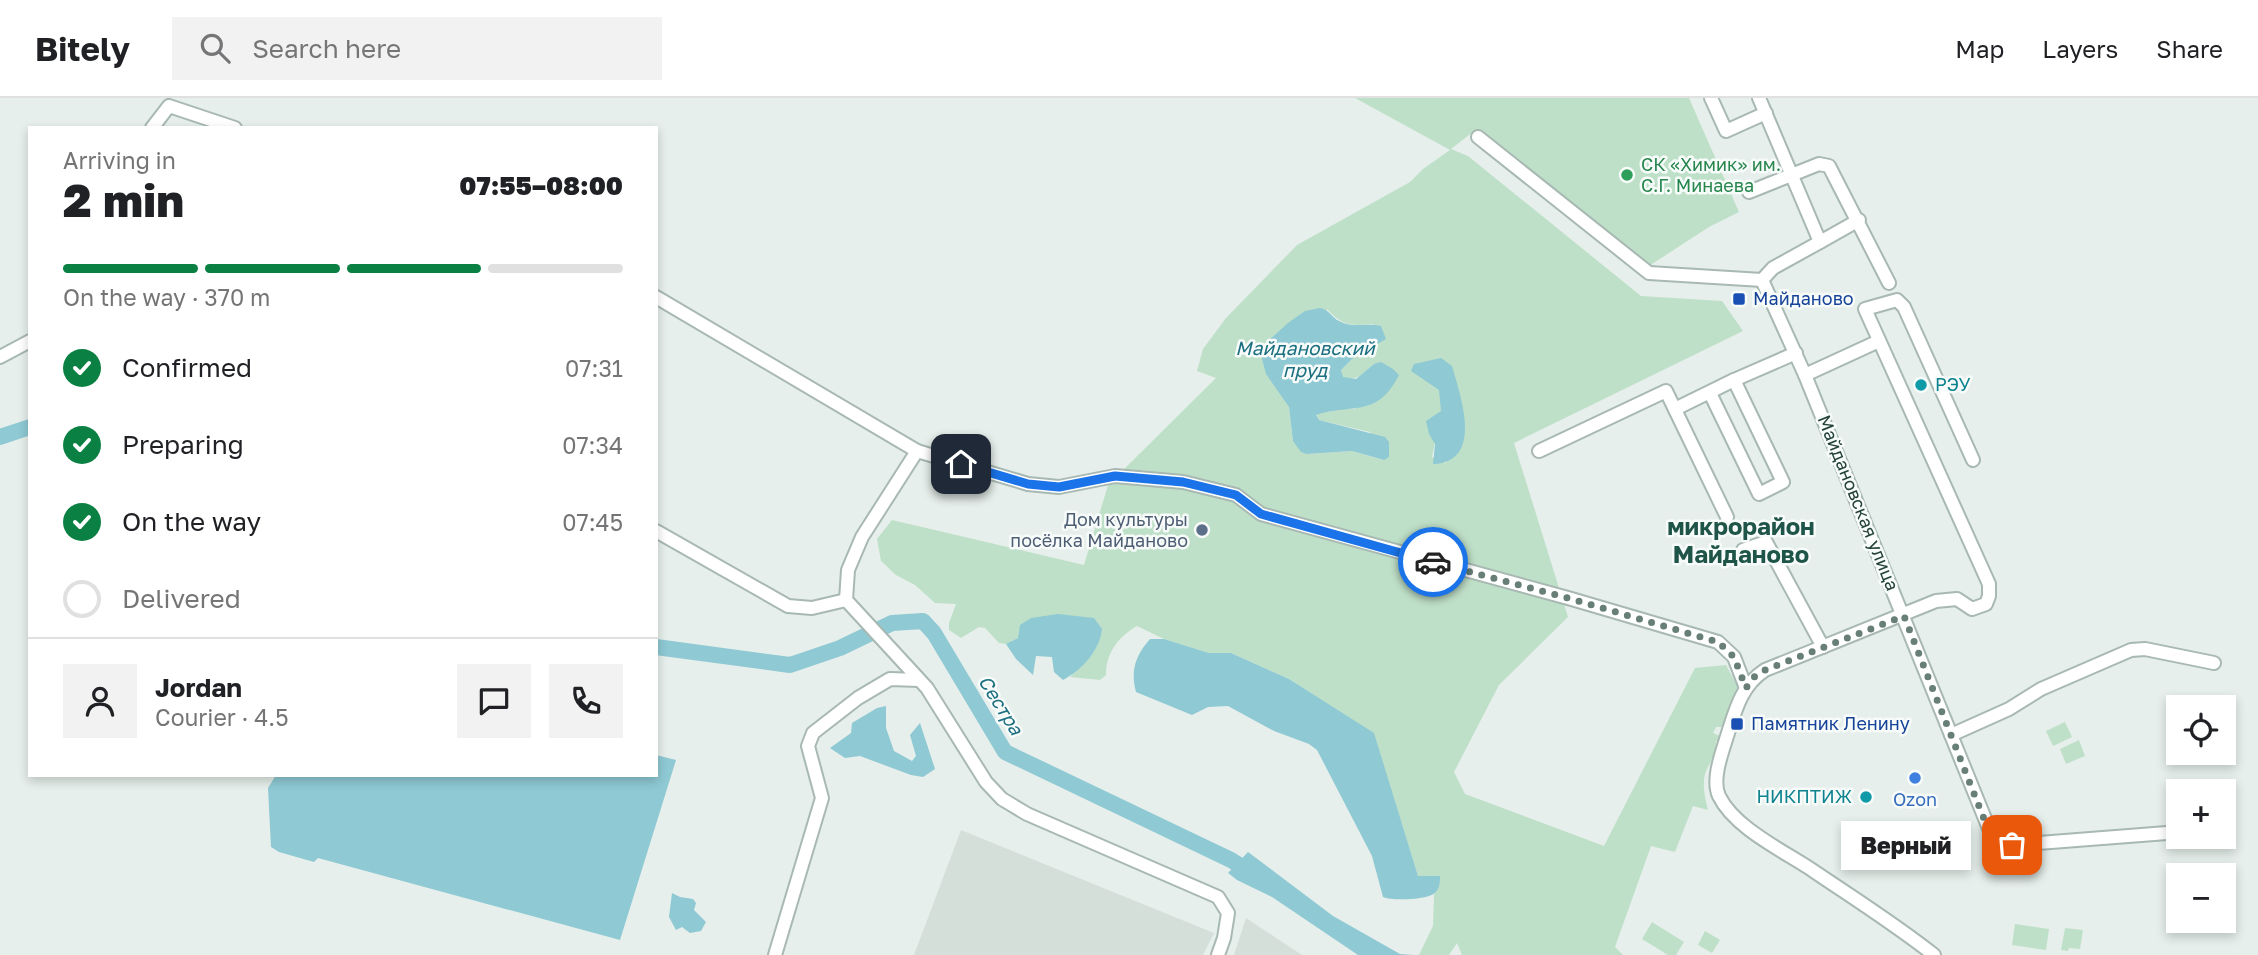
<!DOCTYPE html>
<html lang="en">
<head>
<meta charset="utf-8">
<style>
  :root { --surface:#fff; --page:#f2f2f2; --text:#202124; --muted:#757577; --line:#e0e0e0; --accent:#0b8043 }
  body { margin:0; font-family:"Golos Text",sans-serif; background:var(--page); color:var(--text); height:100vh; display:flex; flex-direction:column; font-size:26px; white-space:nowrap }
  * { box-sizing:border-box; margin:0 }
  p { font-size:23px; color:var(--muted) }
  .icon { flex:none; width:38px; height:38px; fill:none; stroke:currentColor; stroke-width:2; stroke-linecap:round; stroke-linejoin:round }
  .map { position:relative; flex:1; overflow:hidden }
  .drawer { position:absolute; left:28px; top:28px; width:630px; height:651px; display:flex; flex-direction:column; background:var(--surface); border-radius:0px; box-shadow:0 4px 10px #0003 }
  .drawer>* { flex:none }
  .tools { position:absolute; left:2166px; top:597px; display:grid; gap:14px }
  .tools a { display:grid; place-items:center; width:70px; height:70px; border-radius:0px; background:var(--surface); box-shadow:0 4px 10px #0003; font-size:35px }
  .pin { position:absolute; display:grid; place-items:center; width:60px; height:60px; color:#fff; margin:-30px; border-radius:14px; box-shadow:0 4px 10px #0006 }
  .courier { position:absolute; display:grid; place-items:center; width:70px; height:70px; margin:-35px; border:5px solid #1a73e8; border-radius:50%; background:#fff; color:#222; box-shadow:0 2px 9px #0007 }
  .bubble { position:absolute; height:49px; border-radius:0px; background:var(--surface); box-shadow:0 4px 10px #0003; font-size:23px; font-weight:800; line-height:49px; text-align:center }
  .overview em { font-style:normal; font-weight:800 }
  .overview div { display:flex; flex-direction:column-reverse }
  .overview { display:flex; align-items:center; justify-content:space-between; height:119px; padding:0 35px }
  h1 { font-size:46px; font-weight:800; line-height:52px }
  .bar { display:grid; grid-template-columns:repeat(4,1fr); gap:10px 7px; align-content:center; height:84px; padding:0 35px }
  .bar i { height:9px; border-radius:5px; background:var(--line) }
  .bar .selected { background:var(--accent) }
  .bar p { grid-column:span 4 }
  .line { display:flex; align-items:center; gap:18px; padding:0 35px; border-top:2px solid var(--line) }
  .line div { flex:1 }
  .round { display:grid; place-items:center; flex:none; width:74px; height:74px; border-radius:0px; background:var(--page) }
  ol { padding:0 35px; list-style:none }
  li { display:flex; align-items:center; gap:21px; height:77px }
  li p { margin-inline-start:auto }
  li .icon { padding:7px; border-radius:50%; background:var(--accent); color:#fff; stroke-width:4 }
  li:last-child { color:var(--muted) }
  li i { width:38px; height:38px; border:4px solid var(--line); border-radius:50% }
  header { display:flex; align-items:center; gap:42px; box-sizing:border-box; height:98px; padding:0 35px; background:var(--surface); border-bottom:2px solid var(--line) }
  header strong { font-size:33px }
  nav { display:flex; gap:38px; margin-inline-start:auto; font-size:24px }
  .search { width:490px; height:63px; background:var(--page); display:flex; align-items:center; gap:18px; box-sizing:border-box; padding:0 24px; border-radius:0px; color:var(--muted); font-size:26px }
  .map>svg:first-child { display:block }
  .built { fill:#d4dfda }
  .green { fill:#bfe0c8; fill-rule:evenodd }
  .water { fill:#8ec9d4 }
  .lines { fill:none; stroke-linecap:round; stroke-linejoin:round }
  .river { stroke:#8ec9d4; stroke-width:16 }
  .minor-casing { stroke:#a8b8b2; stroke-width:16 }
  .minor { stroke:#fff; stroke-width:12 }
  .done { stroke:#687f78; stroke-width:7; stroke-dasharray:0 12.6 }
  .route { stroke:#1a73e8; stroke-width:9 }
  .leisure-dot { fill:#2e9e5b; stroke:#f7fbf9; stroke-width:2.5 }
  .transit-dot { fill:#1a4fb4; stroke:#f7fbf9; stroke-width:2.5 }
  .culture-dot { fill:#0f9aa8; stroke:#f7fbf9; stroke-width:2.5 }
  .service-dot { fill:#5c6f8a; stroke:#f7fbf9; stroke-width:2.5 }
  .shop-dot { fill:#3f7fe0; stroke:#f7fbf9; stroke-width:2.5 }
  .labels { text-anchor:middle; stroke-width:5; stroke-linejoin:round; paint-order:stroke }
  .leisure-label { font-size:18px; fill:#27864d; stroke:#f7fbf9; text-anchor:start }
  .transit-label { font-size:18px; fill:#164399; stroke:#f7fbf9; text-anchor:start }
  .culture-label { font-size:18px; fill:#0d838f; stroke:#f7fbf9; text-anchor:start }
  .street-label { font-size:18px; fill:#24423a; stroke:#f7fbf9 }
  .service-label { font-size:18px; fill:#4e5e75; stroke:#f7fbf9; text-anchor:end }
  .shop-label { font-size:18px; fill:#366cbe; stroke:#f7fbf9 }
  .water-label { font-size:19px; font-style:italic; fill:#1c6f80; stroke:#f7fbf9 }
  .district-label { font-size:24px; font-weight:bold; fill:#1f5548; stroke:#f7fbf9 }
</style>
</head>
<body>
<header>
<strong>Bitely</strong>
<div class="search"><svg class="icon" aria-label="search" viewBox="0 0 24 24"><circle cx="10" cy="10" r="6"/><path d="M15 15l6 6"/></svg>Search here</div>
<nav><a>Map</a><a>Layers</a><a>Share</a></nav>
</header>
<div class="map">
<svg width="2258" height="857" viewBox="0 0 2258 857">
  <rect width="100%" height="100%" fill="#e6efeb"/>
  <g class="built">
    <polygon points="961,732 1214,835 1203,857 914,857"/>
    <polygon points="1246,820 1302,857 1234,857"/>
  </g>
  <g class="green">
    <path d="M1355,0H1689L1739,114L1709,129L1649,168L1474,33L1451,51L1468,58L1641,198L1722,203L1743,233L1514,345L1568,519L1499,587L1454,674L1465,696L1604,748L1695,570L1726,567L1740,593L1724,629H1716L1713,635L1720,638L1719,644L1716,643C1716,660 1710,662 1705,676C1702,688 1705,700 1708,712L1693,708L1675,754L1651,748L1615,849L1623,857H1462L1457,845L1449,857H1419L1433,828L1434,797L1439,788L1440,779L1418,778L1373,635L1289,581L1231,555H1209L1164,541L1137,528C1118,539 1106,555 1106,577L1100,582L1070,579L1092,556L1018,540L1006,546L999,545L985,530L979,529L961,540L949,532V525L956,506L935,505L915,487L896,477L881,463L877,441L892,422L1084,467L1108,387L1216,280L1197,273L1203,251L1226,220L1297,147L1410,84L1423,71L1450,52ZM1327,211C1342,228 1352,228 1374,226L1375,249L1352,261L1341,272L1342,279C1356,285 1363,275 1374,266L1355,311H1343L1316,316L1319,322L1370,334L1383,362L1352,353L1307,356L1293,343L1289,309ZM1439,291L1446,365L1432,359L1441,313Z"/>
    <polygon points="2065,624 2072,639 2053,648 2046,633"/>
    <polygon points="2079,642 2085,658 2066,666 2060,651"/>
    <polygon points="1652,824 1684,844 1676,857 1668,857 1642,841"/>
    <polygon points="2015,826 2049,831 2046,852 2012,847"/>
    <polygon points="2065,830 2083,832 2080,851 2069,850 2068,853 2061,852"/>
    <polygon points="1705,833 1720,842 1712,855 1698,847"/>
  </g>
  <g class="water">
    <path d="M1320,210C1330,212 1331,219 1339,223C1353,231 1368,224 1381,228L1386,241L1352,261L1341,272L1343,279L1356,281L1374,266L1381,264L1393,271L1399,277C1377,320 1354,305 1316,317L1319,322L1385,339L1389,344V359L1384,362L1352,353L1307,356L1301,354L1293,343L1289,309L1266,276L1261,257L1266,245L1288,225L1305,213Z"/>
    <path d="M1441,260L1452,268C1460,297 1485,364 1433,366L1435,346L1429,336L1426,323L1441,313L1439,292L1411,273L1414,266Z"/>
    <path d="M1058,516L1094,520L1102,531C1100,552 1082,572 1063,582L1054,574L1052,559L1036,558L1033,577L1016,561L1006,546L1018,540L1020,527L1031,520Z"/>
    <path d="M1150,541H1164L1209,555H1231L1289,581L1374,635L1418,778H1440C1440,784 1440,790 1435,795C1427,802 1392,803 1383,799L1372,758L1317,652L1309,646L1274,633L1228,608L1208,609L1192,617L1136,594C1130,572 1136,557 1150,541Z"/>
    <polygon points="886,608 886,630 894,653 912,663 916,658 910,637 920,625 935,671 923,679 911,677 860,658 845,660 830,650 851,635 852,625 877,610"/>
    <polygon points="656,657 676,662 620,842 318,760 314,764 279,754 271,749 268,690 276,677 656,677"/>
    <polygon points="1248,754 1333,818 1400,856 1414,857 1358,857 1272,799 1237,782 1228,775"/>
    <polygon points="672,795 680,799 693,801 696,805 694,812 706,824 701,833 690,835 682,829 676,832 669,819"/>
  </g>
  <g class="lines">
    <g class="river">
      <polyline points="0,339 30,329"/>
      <polyline points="656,549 790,567 840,550 892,525 923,523 934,535 1005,654 1231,762 1255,777"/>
    </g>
    <g class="minor-casing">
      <g id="minor">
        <polyline points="1711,0 1726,33 1766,15"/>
        <polyline points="1759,0 1820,144 1773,170 1762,182"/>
        <polyline points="152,30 169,8 235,30"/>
        <polyline points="1478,39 1649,175 1762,182"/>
        <polyline points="1749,94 1819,66 1829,68 1889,185"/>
        <polyline points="1820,144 1859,122"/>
        <polyline points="1762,182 1805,277 1990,733 2003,744 2012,747 2167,735"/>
        <polyline points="656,199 917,353 862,439 848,472 846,502 927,590 986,684 1002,701 1027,716 1218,799 1228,815 1224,840 1218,857"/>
        <polyline points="0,259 30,243"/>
        <polyline points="1805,277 1879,243"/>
        <polyline points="1734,282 1796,255"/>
        <polyline points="1675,311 1734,282 1783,384 1759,396 1710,295"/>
        <polyline points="917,353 1028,386 1059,389 1115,378 1183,384 1236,397 1261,416 1568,500 1718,544 1734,559 1746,590"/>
        <polyline points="1539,353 1666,293 1727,419"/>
        <polyline points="656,433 788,508 812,510 846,502"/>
        <polyline points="1743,452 1766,444 1823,549"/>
        <polyline points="1951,637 2009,611 2041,591 2131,552 2145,551 2214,565"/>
        <polyline points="775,857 822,700 808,648 813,635 858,600 890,581 919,582"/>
        <path d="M1934,857C1896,827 1855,801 1815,774C1786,754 1735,731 1719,698C1711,681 1723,652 1728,635C1736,610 1742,587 1765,572L1936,503L1957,501L1972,511L1986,506L1989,498V486L1865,211L1897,202L1904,209L1973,362"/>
      </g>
    </g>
    <use href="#minor" class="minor"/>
  </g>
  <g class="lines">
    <polyline class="done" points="1433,464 1568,500 1718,544 1734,559 1746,590 1754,579 1765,572 1904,518 1986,726 1997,740 2012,747"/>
    <polyline class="route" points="961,366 1028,386 1059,389 1115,378 1183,384 1236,397 1261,416 1433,464"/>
  </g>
  <circle class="leisure-dot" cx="1627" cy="77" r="7"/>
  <g class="transit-dot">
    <rect x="1732" y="194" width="14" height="14" rx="3.5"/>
    <rect x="1730" y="619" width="14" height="14" rx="3.5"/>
  </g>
  <g class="culture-dot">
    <circle cx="1921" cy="287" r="7"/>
    <circle cx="1866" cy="699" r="7"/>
  </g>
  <circle class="service-dot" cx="1202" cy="432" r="7"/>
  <circle class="shop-dot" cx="1915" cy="680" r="7"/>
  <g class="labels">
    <g class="leisure-label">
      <text x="1641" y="73">СК «Химик» им.<tspan x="1641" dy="21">С.Г. Минаева</tspan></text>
    </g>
    <g class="transit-label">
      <text x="1753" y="207">Майданово</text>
      <text x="1751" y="632">Памятник Ленину</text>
    </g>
    <g class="culture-label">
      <text x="1935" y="293">РЭУ</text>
      <text x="1852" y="705" text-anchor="end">НИКПТИЖ</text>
    </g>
    <g class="street-label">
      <text transform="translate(1858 405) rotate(68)" y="6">Майдановская улица</text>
    </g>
    <g class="service-label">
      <text x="1188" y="428">Дом культуры<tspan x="1188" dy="21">посёлка Майданово</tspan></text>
    </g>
    <g class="shop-label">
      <text x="1915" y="708">Ozon</text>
    </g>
    <g class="water-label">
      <text x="1305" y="257">Майдановский<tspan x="1305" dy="22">пруд</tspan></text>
      <text transform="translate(1001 607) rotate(58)" y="7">Сестра</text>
    </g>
    <g class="district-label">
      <text x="1741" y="437">микрорайон<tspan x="1741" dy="28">Майданово</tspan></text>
    </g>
  </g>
</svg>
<div class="tools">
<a><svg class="icon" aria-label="locate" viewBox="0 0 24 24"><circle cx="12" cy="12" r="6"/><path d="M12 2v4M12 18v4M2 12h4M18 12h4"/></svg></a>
<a>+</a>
<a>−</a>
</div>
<div class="pin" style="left:2012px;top:747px;background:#ea580c"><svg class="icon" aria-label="bag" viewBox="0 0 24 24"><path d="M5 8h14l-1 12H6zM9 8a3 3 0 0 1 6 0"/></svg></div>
<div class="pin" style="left:961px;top:366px;background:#1f2937"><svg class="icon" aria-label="home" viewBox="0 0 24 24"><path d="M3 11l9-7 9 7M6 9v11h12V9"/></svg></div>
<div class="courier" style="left:1433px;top:464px"><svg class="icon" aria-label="car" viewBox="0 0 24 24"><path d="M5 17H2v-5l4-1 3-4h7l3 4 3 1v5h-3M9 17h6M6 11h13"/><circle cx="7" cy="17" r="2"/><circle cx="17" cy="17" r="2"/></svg></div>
<div class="bubble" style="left:1841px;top:723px;width:130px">Верный</div>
<section class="drawer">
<div class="overview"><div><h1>2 min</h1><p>Arriving in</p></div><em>07:55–08:00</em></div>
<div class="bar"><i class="selected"></i><i class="selected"></i><i class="selected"></i><i></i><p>On the way · 370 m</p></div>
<ol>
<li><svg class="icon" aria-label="check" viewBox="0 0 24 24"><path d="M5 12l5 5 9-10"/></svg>Confirmed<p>07:31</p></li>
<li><svg class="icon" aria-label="check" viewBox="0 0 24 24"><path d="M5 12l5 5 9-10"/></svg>Preparing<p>07:34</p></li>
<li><svg class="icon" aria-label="check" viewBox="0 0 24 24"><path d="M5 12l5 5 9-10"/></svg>On the way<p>07:45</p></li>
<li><i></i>Delivered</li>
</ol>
<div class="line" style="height:126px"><a class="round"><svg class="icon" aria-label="person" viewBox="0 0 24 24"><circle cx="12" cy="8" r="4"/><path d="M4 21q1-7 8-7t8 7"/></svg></a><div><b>Jordan</b><p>Courier · 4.5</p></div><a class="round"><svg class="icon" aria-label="chat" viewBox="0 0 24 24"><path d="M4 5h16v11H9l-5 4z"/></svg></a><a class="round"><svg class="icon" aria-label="phone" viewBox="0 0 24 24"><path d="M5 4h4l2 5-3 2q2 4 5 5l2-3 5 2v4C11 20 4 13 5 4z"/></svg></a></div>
</section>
</div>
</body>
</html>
